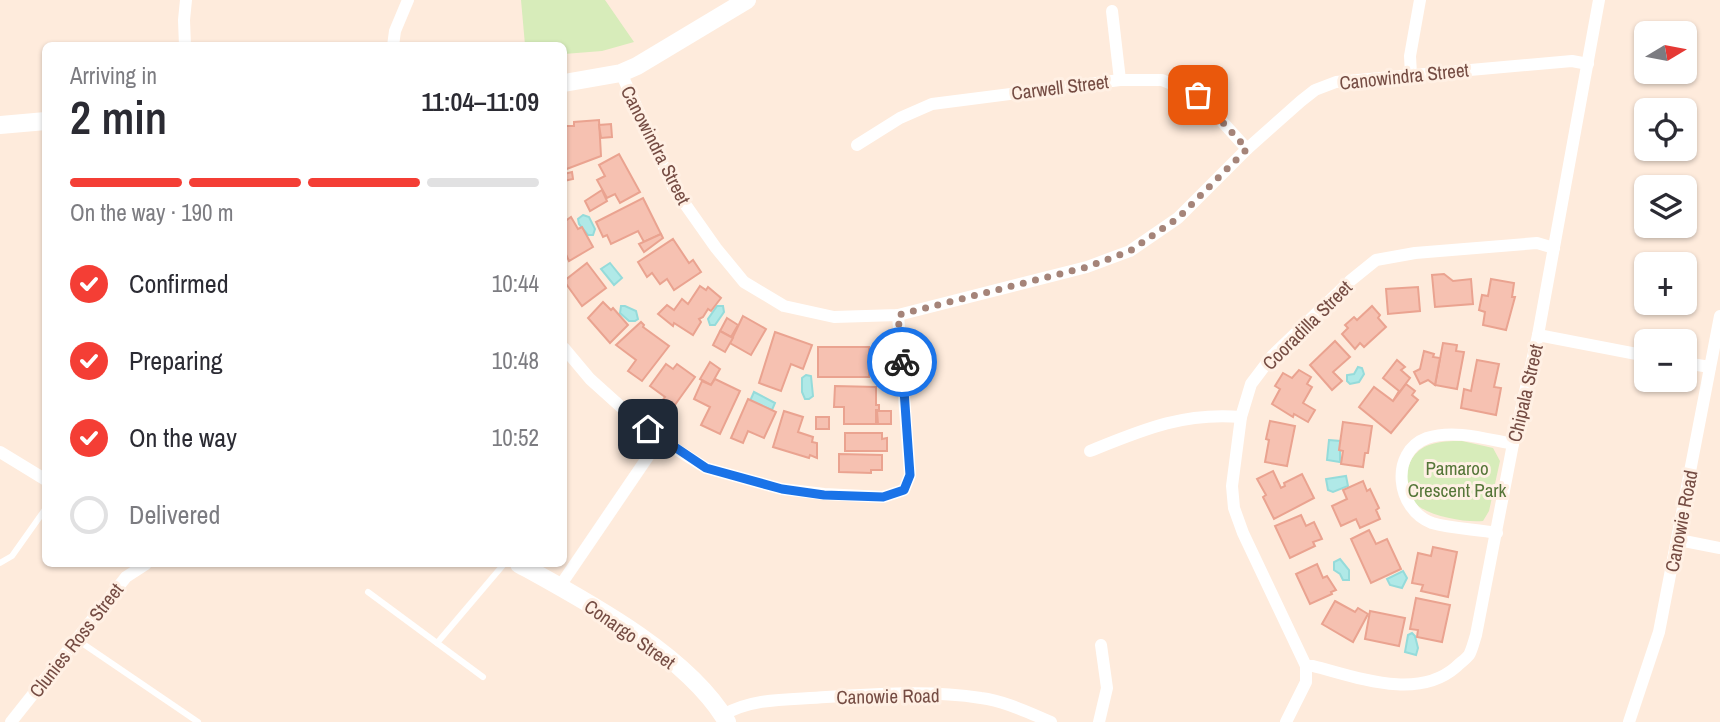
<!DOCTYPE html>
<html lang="en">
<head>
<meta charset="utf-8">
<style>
  :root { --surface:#fff; --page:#f7f7f7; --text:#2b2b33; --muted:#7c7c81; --line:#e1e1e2; --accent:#f43e35 }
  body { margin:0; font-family:"Archivo Narrow",sans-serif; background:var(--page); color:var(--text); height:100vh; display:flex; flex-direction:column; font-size:26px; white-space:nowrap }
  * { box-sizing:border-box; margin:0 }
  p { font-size:23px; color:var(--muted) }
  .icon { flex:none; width:38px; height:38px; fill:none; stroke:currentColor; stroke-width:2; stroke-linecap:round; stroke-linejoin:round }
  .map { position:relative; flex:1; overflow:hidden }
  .details { position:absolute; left:42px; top:42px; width:525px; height:525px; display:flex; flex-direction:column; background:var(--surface); border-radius:10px; box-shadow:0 2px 5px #0004 }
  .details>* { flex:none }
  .needle { width:46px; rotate:80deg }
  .buttons { position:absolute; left:1634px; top:21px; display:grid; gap:14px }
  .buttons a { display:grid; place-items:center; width:63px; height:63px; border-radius:10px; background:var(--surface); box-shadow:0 2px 5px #0004; font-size:35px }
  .pin { position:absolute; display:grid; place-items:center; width:60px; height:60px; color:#fff; margin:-30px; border-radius:14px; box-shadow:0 4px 10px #0006 }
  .courier { position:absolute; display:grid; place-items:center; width:70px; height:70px; margin:-35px; border:5px solid #1a73e8; border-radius:50%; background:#fff; color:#222; box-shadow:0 2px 9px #0007 }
  .summary em { font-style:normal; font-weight:600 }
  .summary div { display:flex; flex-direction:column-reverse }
  .summary { display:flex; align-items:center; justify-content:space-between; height:119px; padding:0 28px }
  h1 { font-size:46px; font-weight:600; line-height:52px }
  .bar { display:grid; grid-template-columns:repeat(4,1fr); gap:10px 7px; align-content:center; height:84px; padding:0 28px }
  .bar i { height:9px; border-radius:5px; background:var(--line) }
  .bar .active { background:var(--accent) }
  .bar p { grid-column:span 4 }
  ol { padding:0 28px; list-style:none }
  li { display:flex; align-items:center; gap:21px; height:77px }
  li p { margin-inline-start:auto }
  li .icon { padding:7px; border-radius:50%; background:var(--accent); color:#fff; stroke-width:4 }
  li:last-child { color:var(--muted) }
  li i { width:38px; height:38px; border:4px solid var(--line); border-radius:50% }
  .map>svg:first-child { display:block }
  .green { fill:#d7ecba }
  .water { fill:#b0e9e7; stroke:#95dbda; stroke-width:2 }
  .building { fill:#f6c1b1; stroke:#eaa390; stroke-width:2 }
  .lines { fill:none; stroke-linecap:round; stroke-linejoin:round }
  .lane { stroke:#fff; stroke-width:6 }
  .street { stroke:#fff; stroke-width:12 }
  .secondary { stroke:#fff; stroke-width:18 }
  .done { stroke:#a58479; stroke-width:7; stroke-dasharray:0 12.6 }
  .route { stroke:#1a73e8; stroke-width:9 }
  .labels { text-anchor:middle; stroke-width:6; stroke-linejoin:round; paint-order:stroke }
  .street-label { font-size:19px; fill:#754c43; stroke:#fff0e4 }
  .park-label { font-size:19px; fill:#557638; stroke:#fff0e4 }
</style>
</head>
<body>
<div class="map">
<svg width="1720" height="722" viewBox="0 0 1720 722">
  <rect width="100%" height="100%" fill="#feebdc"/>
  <g class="green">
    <polygon points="521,0 605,0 634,42 602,51 564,54 564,46 525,45"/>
    <path d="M1462,441L1493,448L1500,461L1489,511L1483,521C1466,523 1427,516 1415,503C1399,484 1406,453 1429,445C1440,441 1451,441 1462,441Z"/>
  </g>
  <g class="water">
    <polygon points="583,215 589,217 595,229 593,235 588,235 579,224 578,219"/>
    <polygon points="610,263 622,278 614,285 601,269"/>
    <polygon points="621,306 625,306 636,311 638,319 635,321 629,321 620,313"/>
    <polygon points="717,306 723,306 724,312 715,325 710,325 708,319"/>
    <polygon points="1358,367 1362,368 1364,374 1359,382 1350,384 1347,381 1347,375 1354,374"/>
    <polygon points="806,375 811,376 813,396 809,399 805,399 802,392 802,378"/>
    <polygon points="754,392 775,403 772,410 750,401"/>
    <polygon points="1329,440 1340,441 1340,462 1327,460"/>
    <polygon points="1346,476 1348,486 1333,492 1328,490 1326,479"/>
    <polygon points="1340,559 1349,570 1349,580 1343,580 1340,574 1334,570 1334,562"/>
    <polygon points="1403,571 1407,578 1402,588 1390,585 1387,579"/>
    <polygon points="1412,633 1415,636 1418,648 1416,655 1405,652 1408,635"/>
  </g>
  <g class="building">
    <polygon points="599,120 601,156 564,170 564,126 574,126 574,122"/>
    <polygon points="611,124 612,137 601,138 599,125"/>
    <polygon points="619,154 640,192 620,203 615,194 607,198 597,180 605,176 599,165"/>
    <polygon points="572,172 573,179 564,181 564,174"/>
    <polygon points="602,190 607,201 590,211 585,201"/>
    <polygon points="643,198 661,234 644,242 638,231 611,244 607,235 603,237 596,222"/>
    <polygon points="571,217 578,229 582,227 593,247 569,261 564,250 564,222"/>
    <polygon points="661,234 663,238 644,252 639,244"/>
    <polygon points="673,239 689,263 693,260 701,272 674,290 667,279 660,284 652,273 647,277 638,262"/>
    <polygon points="587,263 606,288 582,306 564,281"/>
    <polygon points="1444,274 1453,281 1471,279 1473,304 1435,307 1432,275"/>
    <polygon points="1491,279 1514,283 1512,297 1515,297 1506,330 1483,325 1485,312 1479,310 1482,295 1488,296"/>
    <polygon points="700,286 706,290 708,287 721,298 711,311 708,309 703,317 699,319 701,322 693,335 674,323 673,326 658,314 667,305 674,310 682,299 688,304"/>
    <polygon points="1418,287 1420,311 1388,314 1386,289"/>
    <polygon points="603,302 611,310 613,308 628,325 610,343 588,318"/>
    <polygon points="1372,306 1380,315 1378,318 1386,327 1364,347 1360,343 1355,349 1342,334 1348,328 1345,325 1354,317 1357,320"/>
    <polygon points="743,316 766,329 751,355 730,343"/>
    <polygon points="727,318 738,325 731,337 720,331"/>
    <polygon points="641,322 644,325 643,327 669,346 642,381 628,371 636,360 616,345"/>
    <polygon points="720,331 733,338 725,352 713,345"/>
    <polygon points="775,332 812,345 803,369 791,364 781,391 759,383"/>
    <polygon points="1335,341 1350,357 1333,372 1342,381 1332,390 1310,365"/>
    <polygon points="1443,343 1457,345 1456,351 1464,352 1457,389 1435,385"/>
    <rect x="818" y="347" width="51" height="30"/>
    <polygon points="1424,351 1434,354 1433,357 1440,358 1435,385 1428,380 1420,384 1414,372 1420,369"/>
    <polygon points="1397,360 1405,367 1401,370 1410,378 1393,401 1399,391 1383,378"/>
    <polygon points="1477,360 1499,364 1494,387 1501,388 1496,415 1461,408 1464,389 1471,391"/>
    <polygon points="710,362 720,369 711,385 700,379"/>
    <polygon points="666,364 673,369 677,364 695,377 672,409 661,402 665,397 650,386"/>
    <polygon points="1299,370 1311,377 1307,384 1312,387 1303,403 1315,410 1308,422 1294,414 1293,417 1272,404 1280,389 1275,386 1283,373 1292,378"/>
    <polygon points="715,379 740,391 720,434 701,425 710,407 694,399 702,381 711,385"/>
    <polygon points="1406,384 1415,391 1412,395 1418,400 1391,433 1359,407 1374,387 1393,401"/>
    <polygon points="835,386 876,387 876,405 879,405 879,410 876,410 876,424 844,424 844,407 834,407"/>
    <polygon points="748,399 776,412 764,438 748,431 743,443 731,438"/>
    <polygon points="784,411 803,417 798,432 813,437 812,442 817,443 817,458 810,455 809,458 773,447"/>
    <polygon points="877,411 891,411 891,424 878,424"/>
    <rect x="816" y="417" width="13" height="12"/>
    <polygon points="1270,421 1295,426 1287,466 1265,462 1269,440 1266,439"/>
    <polygon points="1343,422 1372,426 1368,453 1365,453 1363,467 1341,464 1343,451 1339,450"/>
    <polygon points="845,433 882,433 882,439 887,438 887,451 845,451"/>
    <polygon points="839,454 882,455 882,470 871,470 871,473 839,472"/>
    <polygon points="1273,471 1281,488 1285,486 1284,483 1302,474 1314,498 1274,519 1263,497 1266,495 1257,479"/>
    <polygon points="1363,481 1367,491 1370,489 1379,508 1376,510 1380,519 1360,528 1356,519 1341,526 1332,506 1347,499 1343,490"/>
    <polygon points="1301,515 1306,526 1314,522 1322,539 1313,542 1315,546 1290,558 1275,526"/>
    <polygon points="1369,530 1376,544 1387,539 1401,569 1371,583 1351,539"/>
    <polygon points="1433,547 1457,552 1448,597 1421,591 1423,585 1412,583 1418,553 1431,556"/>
    <polygon points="1317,564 1323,578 1327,576 1336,590 1331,592 1332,594 1310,604 1296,574"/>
    <polygon points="1416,598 1450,605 1442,642 1417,637 1418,630 1410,629"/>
    <polygon points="1335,601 1355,612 1358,608 1368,614 1353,642 1322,624"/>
    <polygon points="1370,611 1405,618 1399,646 1365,639"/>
  </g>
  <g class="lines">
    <g class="lane">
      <polyline points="0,563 12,556 46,508"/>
      <polyline points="368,592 483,677"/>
      <polyline points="76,639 198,722"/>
      <polyline points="437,643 504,564"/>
    </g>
    <g class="street">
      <polyline points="1112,11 1120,80"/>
      <polyline points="185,46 184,20 186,0"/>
      <polyline points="393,46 395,31 408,0"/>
      <polyline points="621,73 673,187 716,248 744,282 784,306 834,317 898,315 1087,267 1130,251 1178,218 1247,149 1301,101 1315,90 1336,82 1572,61 1588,64"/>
      <polyline points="1411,74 1410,56 1420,0"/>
      <polyline points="857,145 900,118 932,104 1120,80 1162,80 1198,95 1247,149"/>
      <polyline points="1538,335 1647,356"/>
      <polyline points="564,348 590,379 630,415 660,439 706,468 782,489 824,494 883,497 904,490 910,475 898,315"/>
      <polyline points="1685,363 1710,367"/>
      <path d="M1090,451C1142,430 1183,412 1241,417"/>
      <polyline points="0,452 46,480"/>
      <path d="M1497,533C1477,529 1452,529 1432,523C1396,510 1389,452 1427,438C1454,429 1486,439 1513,444"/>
      <polyline points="1679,540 1720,548"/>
      <polyline points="560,586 660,439"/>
      <path d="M1306,666H1313C1357,677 1417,701 1456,667C1460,663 1466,659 1469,655C1472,650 1474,641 1476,635L1513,444L1538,335L1599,0"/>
      <path d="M723,715C754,697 791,700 826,697C878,694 930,690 981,698C1005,701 1029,713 1051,722"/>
      <polyline points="11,722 126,577 146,564"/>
      <polyline points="1099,722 1107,688 1101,645"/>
      <polyline points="1286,722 1306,682 1306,666 1243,533 1234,508 1232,486 1241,417 1251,384 1273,355 1350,281 1376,260 1415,253 1537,243 1554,248"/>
      <polyline points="1629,722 1659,632 1720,316"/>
    </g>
    <g class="secondary">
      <polyline points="564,83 621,73 637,66 747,0"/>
      <polyline points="0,125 46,121"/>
      <path d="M519,564C586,601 688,655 727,722"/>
    </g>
  </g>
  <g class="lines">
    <polyline class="done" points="902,362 898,315 1087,267 1130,251 1178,218 1247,149 1198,95"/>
    <polyline class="route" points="648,429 706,468 782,489 824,495 883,497 904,490 910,475 902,362"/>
  </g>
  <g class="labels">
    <g class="street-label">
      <text transform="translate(1404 76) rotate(-6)" y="7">Canowindra Street</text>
      <text transform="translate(1060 87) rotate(-7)" y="7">Carwell Street</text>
      <text transform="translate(656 145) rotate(63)" y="7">Canowindra Street</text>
      <text transform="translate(1307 325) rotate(-45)" y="7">Cooradilla Street</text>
      <text transform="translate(1525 393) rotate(-77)" y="7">Chipala Street</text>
      <text transform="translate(1681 521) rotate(-79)" y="7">Canowie Road</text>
      <text transform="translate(630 634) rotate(35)" y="7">Conargo Street</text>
      <text transform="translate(76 640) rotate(-52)" y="7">Clunies Ross Street</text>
      <text transform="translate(888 696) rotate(-1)" y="7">Canowie Road</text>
    </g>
    <g class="park-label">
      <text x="1457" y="475">Pamaroo<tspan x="1457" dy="22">Crescent Park</tspan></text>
    </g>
  </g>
</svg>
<div class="buttons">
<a><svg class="needle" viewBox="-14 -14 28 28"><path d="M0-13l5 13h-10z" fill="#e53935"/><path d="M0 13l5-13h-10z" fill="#7c7c81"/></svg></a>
<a><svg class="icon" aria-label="locate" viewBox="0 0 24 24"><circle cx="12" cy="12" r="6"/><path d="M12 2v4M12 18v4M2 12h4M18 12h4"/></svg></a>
<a><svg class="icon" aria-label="layers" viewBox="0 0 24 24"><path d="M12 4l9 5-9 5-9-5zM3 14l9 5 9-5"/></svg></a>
<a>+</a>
<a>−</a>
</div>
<div class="pin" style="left:1198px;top:95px;background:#ea580c"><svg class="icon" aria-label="bag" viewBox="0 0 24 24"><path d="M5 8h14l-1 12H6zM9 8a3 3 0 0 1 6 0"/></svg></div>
<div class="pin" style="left:648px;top:429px;background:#1f2937"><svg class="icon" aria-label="home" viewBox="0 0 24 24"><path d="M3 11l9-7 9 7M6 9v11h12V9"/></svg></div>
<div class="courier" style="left:902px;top:362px"><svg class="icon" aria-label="bike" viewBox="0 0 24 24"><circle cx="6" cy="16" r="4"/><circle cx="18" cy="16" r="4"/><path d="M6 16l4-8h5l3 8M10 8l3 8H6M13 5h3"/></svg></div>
<section class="details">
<div class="summary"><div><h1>2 min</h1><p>Arriving in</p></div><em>11:04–11:09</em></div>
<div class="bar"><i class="active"></i><i class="active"></i><i class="active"></i><i></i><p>On the way · 190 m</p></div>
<ol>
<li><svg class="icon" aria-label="check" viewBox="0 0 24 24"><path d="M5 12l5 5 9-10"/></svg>Confirmed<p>10:44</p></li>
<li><svg class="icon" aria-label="check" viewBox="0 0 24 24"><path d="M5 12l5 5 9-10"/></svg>Preparing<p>10:48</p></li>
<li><svg class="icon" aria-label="check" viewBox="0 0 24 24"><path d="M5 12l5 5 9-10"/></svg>On the way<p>10:52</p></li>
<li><i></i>Delivered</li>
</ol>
</section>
</div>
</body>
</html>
